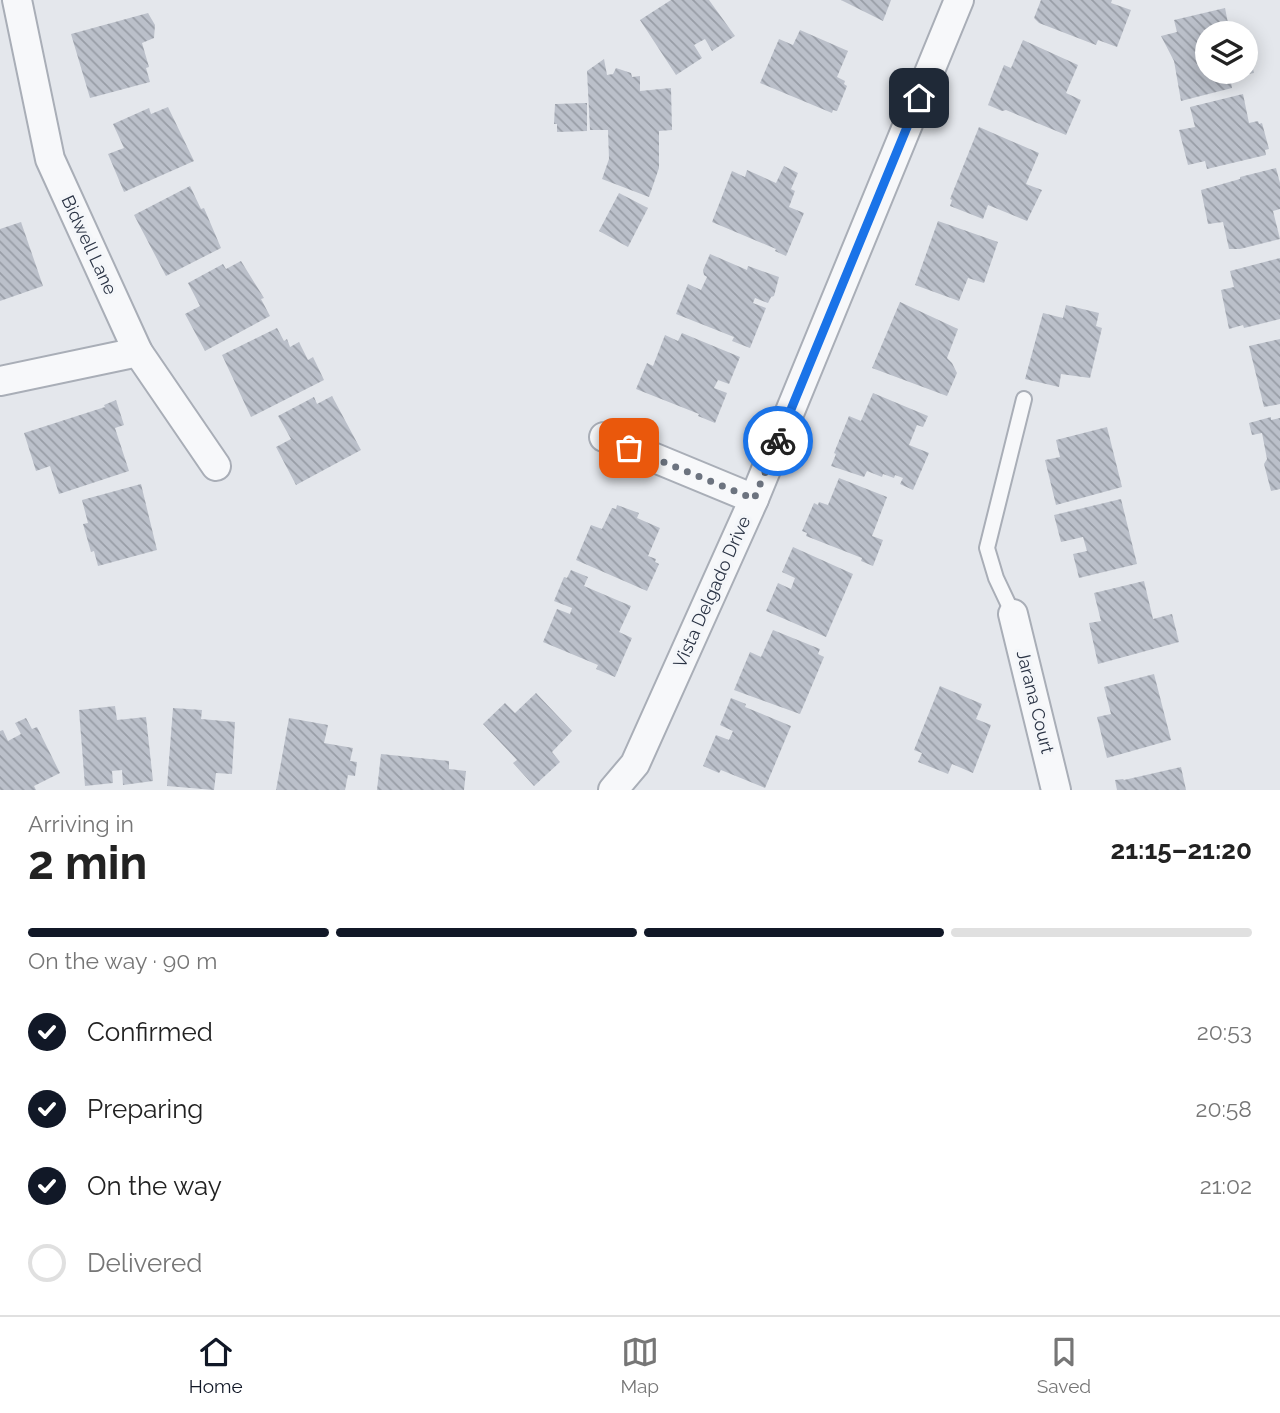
<!DOCTYPE html>
<html lang="en">
<head>
<meta charset="utf-8">
<style>
  :root { --surface:#fff; --page:#f2f2f2; --text:#222; --muted:#767676; --line:#e0e0e0; --accent:#111827 }
  body { margin:0; font-family:Raleway,sans-serif; background:var(--page); color:var(--text); height:100vh; display:flex; flex-direction:column; font-size:26px; white-space:nowrap }
  * { box-sizing:border-box; margin:0 }
  p { font-size:23px; color:var(--muted) }
  .icon { flex:none; width:38px; height:38px; fill:none; stroke:currentColor; stroke-width:2; stroke-linecap:round; stroke-linejoin:round }
  .map { position:relative; height:790px; overflow:hidden }
  .details { display:flex; flex-direction:column; background:var(--surface); flex:1 }
  .details>* { flex:none }
  .controls { position:absolute; left:1195px; top:21px; display:grid; gap:14px }
  .controls a { display:grid; place-items:center; width:63px; height:63px; border-radius:50%; background:var(--surface); box-shadow:0 4px 18px #0003; font-size:35px }
  .pin { position:absolute; display:grid; place-items:center; width:60px; height:60px; color:#fff; margin:-30px; border-radius:14px; box-shadow:0 4px 10px #0006 }
  .courier { position:absolute; display:grid; place-items:center; width:70px; height:70px; margin:-35px; border:5px solid #1a73e8; border-radius:50%; background:#fff; color:#222; box-shadow:0 2px 9px #0007 }
  .head em { font-style:normal; font-weight:700 }
  .head div { display:flex; flex-direction:column-reverse }
  .head { display:flex; align-items:center; justify-content:space-between; height:119px; padding:0 28px }
  h1 { font-size:46px; font-weight:700; line-height:52px }
  .bar { display:grid; grid-template-columns:repeat(4,1fr); gap:10px 7px; align-content:center; height:84px; padding:0 28px }
  .bar i { height:9px; border-radius:5px; background:var(--line) }
  .bar .active { background:var(--accent) }
  .bar p { grid-column:span 4 }
  ol { padding:0 28px; list-style:none }
  li { display:flex; align-items:center; gap:21px; height:77px }
  li p { margin-inline-start:auto }
  li .icon { padding:7px; border-radius:50%; background:var(--accent); color:#fff; stroke-width:4 }
  li:last-child { color:var(--muted) }
  li i { width:38px; height:38px; border:4px solid var(--line); border-radius:50% }
  .tabs { display:flex; justify-content:space-around; align-items:center; height:98px; border-top:2px solid var(--line); background:var(--surface); font-size:19px; color:var(--muted) }
  .tabs a { display:grid; justify-items:center; gap:4px }
  .tabs .active { color:var(--accent) }
  .map>svg:first-child { display:block }
  .building { fill:url(#building-back-hatch) }
  .lines { fill:none; stroke-linecap:round; stroke-linejoin:round }
  .service-casing { stroke:#a9aeb7; stroke-width:18 }
  .minor-casing { stroke:#a9aeb7; stroke-width:32 }
  .service { stroke:#f7f8fa; stroke-width:14 }
  .minor { stroke:#f7f8fa; stroke-width:28 }
  .done { stroke:#6c737f; stroke-width:7; stroke-dasharray:0 12.6 }
  .route { stroke:#1a73e8; stroke-width:9 }
  .labels { text-anchor:middle; stroke-width:7; stroke-linejoin:round; paint-order:stroke }
  .street-label { font-size:18px; fill:#2b3445; stroke:#f4f6f9 }
</style>
</head>
<body>
<div class="map">
<svg width="1280" height="790" viewBox="0 0 1280 790">
  <defs>
    <pattern id="building-back-hatch" width="6" height="6" patternUnits="userSpaceOnUse" patternTransform="scale(1.75)"><rect width="6" height="6" fill="#bbc0ca"/><path d="M-1 5l2 2M0 0l6 6M5-1l2 2" fill="none" stroke="#989da6"/></pattern>
  </defs>
  <rect width="100%" height="100%" fill="#e4e7ec"/>
  <g class="building">
    <polygon points="671,0 709,0 735,36 712,51 705,39 694,45 702,58 676,75 640,20"/>
    <polygon points="841,0 891,0 883,21"/>
    <polygon points="1041,0 1112,0 1111,3 1131,10 1117,47 1098,40 1096,45 1039,23 1034,18"/>
    <polygon points="1225,8 1230,33 1208,33 1208,72 1246,72 1247,44 1254,73 1230,77 1232,88 1181,101 1174,61 1161,36 1177,32 1174,20"/>
    <polygon points="148,13 155,25 154,38 142,43 149,67 146,68 150,82 90,98 71,34"/>
    <polygon points="800,30 848,51 837,77 845,81 844,84 847,86 837,111 833,110 832,113 760,83 779,39 793,45"/>
    <polygon points="1023,40 1078,65 1066,93 1081,100 1066,135 1006,110 1002,111 988,105 1004,65 1011,68"/>
    <polygon points="604,59 607,75 613,74 616,68 631,73 632,77 640,76 640,91 671,88 672,130 659,131 659,168 649,197 602,179 609,159 608,130 590,130 587,71"/>
    <polygon points="1243,94 1249,123 1258,121 1259,124 1262,123 1269,149 1265,150 1266,155 1207,169 1205,161 1188,165 1179,130 1195,127 1190,107"/>
    <polygon points="587,103 587,131 557,132 557,124 554,124 555,104"/>
    <polygon points="168,107 194,161 124,192 108,154 124,148 113,124 149,108 151,114"/>
    <polygon points="979,127 1039,153 1026,184 1042,190 1027,221 988,205 983,219 950,206 952,200 950,199"/>
    <polygon points="784,166 798,173 791,189 795,191 789,207 804,213 786,256 775,251 776,249 712,222 732,171 745,177 747,170 776,183"/>
    <polygon points="1276,168 1280,183 1280,209 1273,211 1280,239 1240,249 1229,249 1223,222 1208,224 1201,190 1240,179 1240,177"/>
    <polygon points="190,186 201,209 204,208 221,248 166,276 134,215"/>
    <polygon points="619,193 648,208 628,247 599,231"/>
    <polygon points="938,221 998,242 984,283 968,278 959,301 915,285"/>
    <polygon points="21,222 43,286 0,301 0,229"/>
    <polygon points="710,254 747,270 748,266 779,277 774,296 771,297 768,303 755,298 753,303 766,308 750,348 732,341 734,337 676,314 688,284 701,290 707,277 704,275 703,270"/>
    <polygon points="1280,258 1280,319 1244,328 1243,325 1229,329 1221,290 1234,287 1230,271"/>
    <polygon points="241,261 264,298 261,299 270,316 205,351 185,314 200,306 188,283 223,264 226,269"/>
    <polygon points="900,302 958,329 947,358 952,363 957,373 947,396 872,368"/>
    <polygon points="1066,305 1099,313 1096,326 1102,328 1090,378 1061,374 1059,387 1025,379 1043,313 1063,318"/>
    <polygon points="277,328 284,341 287,339 290,347 299,342 308,360 313,357 324,380 251,417 222,355"/>
    <polygon points="682,333 740,357 729,384 718,380 714,388 727,393 715,423 698,416 699,414 636,389 647,363 653,366 665,335 678,341"/>
    <polygon points="1280,339 1280,404 1264,407 1249,346"/>
    <polygon points="873,393 928,416 923,427 917,425 909,445 929,453 913,490 900,484 903,478 895,475 894,478 883,474 882,477 867,471 864,477 831,466 836,454 834,453 849,416 861,421"/>
    <polygon points="332,396 361,450 296,485 276,447 291,439 278,416 314,397 317,404"/>
    <polygon points="116,400 124,425 115,428 129,471 59,494 50,466 36,471 24,433 105,407 104,405"/>
    <polygon points="1271,417 1271,420 1280,418 1280,489 1271,491 1264,464 1267,459 1262,433 1252,435 1249,423"/>
    <polygon points="1107,427 1122,487 1056,505 1045,460 1060,457 1056,440"/>
    <polygon points="839,478 887,497 872,536 883,540 873,566 861,561 862,558 806,536 807,533 802,531 814,503 818,505 819,502 828,505"/>
    <polygon points="141,484 157,550 98,566 94,551 91,552 83,524 88,523 82,500"/>
    <polygon points="1121,499 1137,564 1079,578 1073,554 1087,551 1083,537 1061,542 1054,515"/>
    <polygon points="617,505 639,513 637,518 660,528 648,556 656,559 655,562 659,564 647,591 576,560 591,525 602,529 612,508 616,509"/>
    <polygon points="793,547 853,574 826,637 766,611 778,583 791,589 795,578 782,572"/>
    <polygon points="571,570 588,577 584,586 631,606 619,632 632,638 615,677 596,669 598,665 543,642 557,609 570,614 572,608 554,601 564,577 567,578"/>
    <polygon points="1144,581 1153,619 1172,614 1179,642 1098,664 1089,623 1101,621 1094,593"/>
    <polygon points="773,630 820,649 818,654 824,657 800,714 734,690 750,652 761,657"/>
    <polygon points="1154,674 1171,740 1107,758 1097,717 1111,714 1104,687"/>
    <polygon points="940,686 982,704 976,719 991,725 973,773 952,764 948,774 918,762 922,753 914,750"/>
    <polygon points="536,693 572,731 552,752 560,762 534,786 513,763 517,760 483,724 505,703 515,713"/>
    <polygon points="731,698 746,704 745,707 791,726 765,788 721,770 719,773 703,766 716,735 729,740 733,731 720,725"/>
    <polygon points="115,706 117,720 146,717 153,781 123,785 122,770 112,771 113,783 85,786 79,710"/>
    <polygon points="173,708 202,710 201,719 235,722 232,774 216,773 214,790 167,786"/>
    <polygon points="26,718 32,729 37,727 60,773 34,786 36,790 0,790 0,731 3,730 8,741 21,734 15,723"/>
    <polygon points="289,718 328,725 324,743 353,748 350,761 357,762 355,776 348,775 345,790 276,790"/>
    <polygon points="381,754 449,761 449,769 466,771 464,790 377,790"/>
    <polygon points="1181,767 1186,790 1117,790 1115,780 1123,779 1124,780"/>
  </g>
  <g class="lines">
    <g class="service-casing">
      <polyline id="service" points="1013,614 996,578 987,548 1024,399"/>
    </g>
    <g class="minor-casing">
      <g id="minor">
        <polyline points="17,0 50,159 138,352 216,466"/>
        <polyline points="0,381 138,352"/>
        <polyline points="604,437 754,499"/>
        <polyline points="1013,614 1056,790"/>
        <polyline points="613,790 635,764 754,499 959,0"/>
      </g>
    </g>
    <use href="#service" class="service"/>
    <use href="#minor" class="minor"/>
  </g>
  <g class="lines">
    <polyline class="done" points="629,448 754,499 778,441"/>
    <polyline class="route" points="778,441 919,98"/>
  </g>
  <g class="labels">
    <g class="street-label">
      <text transform="translate(89 245) rotate(65)" y="6">Bidwell Lane</text>
      <text transform="translate(712 592) rotate(-66)" y="6">Vista Delgado Drive</text>
      <text transform="translate(1035 702) rotate(76)" y="6">Jarana Court</text>
    </g>
  </g>
</svg>
<div class="controls">
<a><svg class="icon" aria-label="layers" viewBox="0 0 24 24"><path d="M12 4l9 5-9 5-9-5zM3 14l9 5 9-5"/></svg></a>
</div>
<div class="pin" style="left:629px;top:448px;background:#ea580c"><svg class="icon" aria-label="bag" viewBox="0 0 24 24"><path d="M5 8h14l-1 12H6zM9 8a3 3 0 0 1 6 0"/></svg></div>
<div class="pin" style="left:919px;top:98px;background:#1f2937"><svg class="icon" aria-label="home" viewBox="0 0 24 24"><path d="M3 11l9-7 9 7M6 9v11h12V9"/></svg></div>
<div class="courier" style="left:778px;top:441px"><svg class="icon" aria-label="bike" viewBox="0 0 24 24"><circle cx="6" cy="16" r="4"/><circle cx="18" cy="16" r="4"/><path d="M6 16l4-8h5l3 8M10 8l3 8H6M13 5h3"/></svg></div>
</div>
<section class="details">
<div class="head"><div><h1>2 min</h1><p>Arriving in</p></div><em>21:15–21:20</em></div>
<div class="bar"><i class="active"></i><i class="active"></i><i class="active"></i><i></i><p>On the way · 90 m</p></div>
<ol>
<li><svg class="icon" aria-label="check" viewBox="0 0 24 24"><path d="M5 12l5 5 9-10"/></svg>Confirmed<p>20:53</p></li>
<li><svg class="icon" aria-label="check" viewBox="0 0 24 24"><path d="M5 12l5 5 9-10"/></svg>Preparing<p>20:58</p></li>
<li><svg class="icon" aria-label="check" viewBox="0 0 24 24"><path d="M5 12l5 5 9-10"/></svg>On the way<p>21:02</p></li>
<li><i></i>Delivered</li>
</ol>
</section>
<nav class="tabs">
<a class="active"><svg class="icon" aria-label="home" viewBox="0 0 24 24"><path d="M3 11l9-7 9 7M6 9v11h12V9"/></svg>Home</a>
<a><svg class="icon" aria-label="map" viewBox="0 0 24 24"><path d="M3 6l6-2 6 2 6-2v14l-6 2-6-2-6 2zM9 4v14M15 6v14"/></svg>Map</a>
<a><svg class="icon" aria-label="saved" viewBox="0 0 24 24"><path d="M7 4h10v16l-5-4-5 4z"/></svg>Saved</a>
</nav>
</body>
</html>
